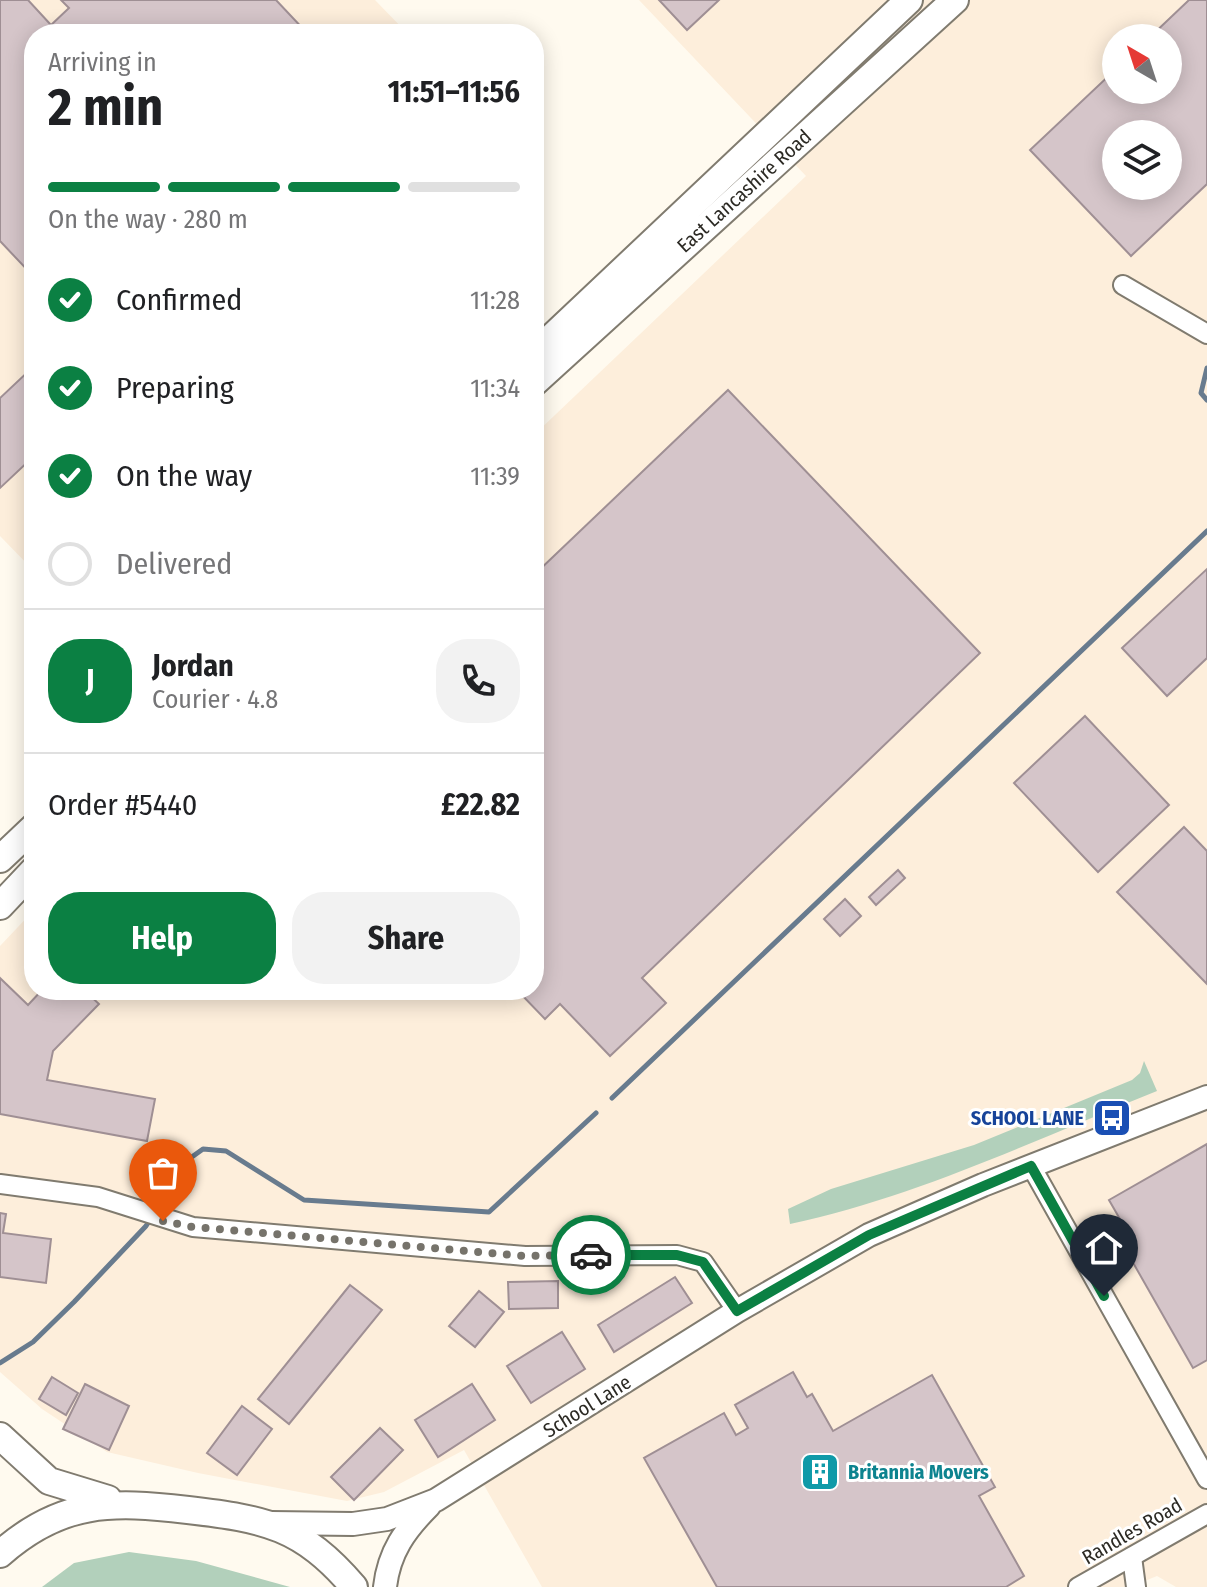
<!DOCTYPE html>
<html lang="en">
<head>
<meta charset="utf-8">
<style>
  :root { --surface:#fff; --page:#f2f2f2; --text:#202124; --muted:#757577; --line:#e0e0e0; --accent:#0b8043 }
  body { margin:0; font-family:"Fira Sans Condensed",sans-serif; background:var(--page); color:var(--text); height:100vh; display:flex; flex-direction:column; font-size:30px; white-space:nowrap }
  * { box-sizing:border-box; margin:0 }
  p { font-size:26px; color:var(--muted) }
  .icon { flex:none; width:44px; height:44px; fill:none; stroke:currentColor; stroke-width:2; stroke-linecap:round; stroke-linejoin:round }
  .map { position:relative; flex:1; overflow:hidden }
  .sheet { position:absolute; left:24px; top:24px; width:520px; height:976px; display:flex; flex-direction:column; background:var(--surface); border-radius:32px; box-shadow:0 4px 20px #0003 }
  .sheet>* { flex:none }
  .needle { width:52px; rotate:321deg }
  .fabs { position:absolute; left:1102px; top:24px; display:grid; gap:16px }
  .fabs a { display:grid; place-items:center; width:80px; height:80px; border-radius:50%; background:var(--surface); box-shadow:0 4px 20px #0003; font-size:40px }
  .pin { position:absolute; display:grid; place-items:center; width:68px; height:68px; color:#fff; margin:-82px -34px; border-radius:50% 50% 50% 0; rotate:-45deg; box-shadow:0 0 8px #0007 }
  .pin .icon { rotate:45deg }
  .courier { position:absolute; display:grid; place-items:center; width:80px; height:80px; margin:-40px; border:6px solid #0b8043; border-radius:50%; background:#fff; color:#222; box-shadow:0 2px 10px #0007 }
  .summary em { font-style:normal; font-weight:700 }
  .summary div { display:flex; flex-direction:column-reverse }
  .summary { display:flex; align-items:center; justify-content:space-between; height:136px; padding:0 24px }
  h1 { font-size:52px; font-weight:700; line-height:60px }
  .bar { display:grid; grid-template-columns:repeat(4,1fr); gap:12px 8px; align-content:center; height:96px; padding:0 24px }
  .bar i { height:10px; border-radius:6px; background:var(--line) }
  .bar .current { background:var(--accent) }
  .bar p { grid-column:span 4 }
  .line { display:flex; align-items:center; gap:20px; padding:0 24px; border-top:2px solid var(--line) }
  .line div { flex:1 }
  .round { display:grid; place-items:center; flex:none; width:84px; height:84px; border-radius:32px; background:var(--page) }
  ol { padding:0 24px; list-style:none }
  li { display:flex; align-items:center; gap:24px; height:88px }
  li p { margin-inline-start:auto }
  li .icon { padding:8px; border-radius:50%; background:var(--accent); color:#fff; stroke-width:4 }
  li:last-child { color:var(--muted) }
  li i { width:44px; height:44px; border:4px solid var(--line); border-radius:50% }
  .action { display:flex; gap:16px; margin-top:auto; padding:16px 24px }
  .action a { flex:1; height:92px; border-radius:32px; background:var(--accent); color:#fff; font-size:32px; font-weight:700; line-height:92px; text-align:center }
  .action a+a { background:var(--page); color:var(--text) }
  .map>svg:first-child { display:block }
  .industrial { fill:#fdeedb; fill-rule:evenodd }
  .green { fill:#b2d0bb }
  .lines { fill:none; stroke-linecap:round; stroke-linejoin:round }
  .stream { stroke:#687b8e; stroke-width:5 }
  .building { fill:#d5c5c9; stroke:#9f8f94; stroke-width:2; fill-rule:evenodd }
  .minor-casing { stroke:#807b6f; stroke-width:22 }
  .major-casing { stroke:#807b6f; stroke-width:26 }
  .highway-casing { stroke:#807b6f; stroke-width:30 }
  .minor { stroke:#fff; stroke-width:18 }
  .major { stroke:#fff; stroke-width:22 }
  .highway { stroke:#fff; stroke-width:26 }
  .done { stroke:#76736b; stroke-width:8; stroke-dasharray:0 14.4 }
  .route { stroke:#0b8043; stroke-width:10 }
  .labels { text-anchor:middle; stroke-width:6; stroke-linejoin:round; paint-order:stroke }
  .street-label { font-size:20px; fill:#2c2a24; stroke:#fff }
  .transit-label { font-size:20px; font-weight:bold; fill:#164399; stroke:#fff; text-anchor:end }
  .culture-label { font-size:20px; font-weight:bold; fill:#0d838f; stroke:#fff; text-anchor:start }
</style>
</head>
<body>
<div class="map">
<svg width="1207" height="1587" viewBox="0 0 1207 1587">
  <rect width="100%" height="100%" fill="#fffaef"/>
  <g class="industrial">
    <polygon points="0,0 375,0 408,34 34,34 34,571 0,536"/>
    <path d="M639,0H1207V1587H1176L1157,1576L1130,1587H542L464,1450L384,1492L347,1501L198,1473L107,1452L42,1409L0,1372V946L34,910V990H534V435L806,176ZM1116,38H1168V90H1116ZM1116,134H1168V186H1116Z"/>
  </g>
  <g class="green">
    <path d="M1144,1061L1157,1091C1037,1139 917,1197 790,1224L788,1209L831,1189L974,1145L1132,1080L1140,1073Z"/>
    <polygon points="129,1552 196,1561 290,1587 42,1587 74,1563"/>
  </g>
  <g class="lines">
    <g class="stream">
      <polyline points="1207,368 1201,393 1207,400"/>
      <polyline points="612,1098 1207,531"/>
      <polyline points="0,1363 33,1342 74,1302 146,1226 189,1159 203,1149 226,1151 304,1200 489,1212 596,1113"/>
    </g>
  </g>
  <g class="building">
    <polygon points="0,0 28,0 51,25 69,8 61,0 276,0 308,34 34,34 34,277 0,241"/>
    <polygon points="659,0 719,0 687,30"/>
    <path d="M1189,0H1207V184L1131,256L1030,150L1116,69V90H1168V38H1149ZM1116,134H1168V186H1116Z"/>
    <polygon points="34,366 34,456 0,488 0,398"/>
    <polygon points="728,390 980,653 642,978 666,1003 610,1056 560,1004 545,1019 517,990 534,990 534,575"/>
    <polygon points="1207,569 1207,658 1167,696 1122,648"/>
    <polygon points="1085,716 1169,805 1098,872 1014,783"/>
    <polygon points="1184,827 1207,851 1207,984 1117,892"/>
    <polygon points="898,870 905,878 876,905 869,897"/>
    <polygon points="845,899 861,916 840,936 824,919"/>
    <polygon points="0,978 28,1005 42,990 84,990 99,1004 53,1051 47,1080 155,1099 147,1141 0,1114"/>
    <polygon points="1207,1144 1207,1360 1193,1368 1115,1231 1124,1226 1109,1200"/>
    <polygon points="0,1213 6,1214 3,1233 51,1239 46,1283 0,1277"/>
    <polygon points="675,1277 692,1303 614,1352 598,1325"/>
    <polygon points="558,1281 558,1308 509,1309 508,1282"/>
    <polygon points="350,1285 382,1310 289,1424 258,1399"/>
    <polygon points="479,1291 504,1312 475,1347 449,1326"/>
    <polygon points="562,1332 585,1369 531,1403 507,1366"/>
    <polygon points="793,1372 807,1397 812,1394 833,1431 932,1375 995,1487 979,1496 1024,1576 1006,1587 717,1587 644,1458 724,1413 736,1435 748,1428 735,1405"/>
    <polygon points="52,1377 78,1393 66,1415 39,1399"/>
    <polygon points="85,1384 129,1406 109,1450 63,1429"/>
    <polygon points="472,1384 495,1420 438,1457 415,1420"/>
    <polygon points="242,1406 272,1429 237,1475 207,1453"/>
    <polygon points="380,1428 403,1450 354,1500 331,1477"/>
  </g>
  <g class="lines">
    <g class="minor-casing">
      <g id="minor">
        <polyline points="1123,285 1207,334"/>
        <polyline points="1031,1166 1207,1479"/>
        <polyline points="0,1184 98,1197 193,1227 525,1256 677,1255 703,1262 737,1311"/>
        <polyline points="1132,1557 1136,1587"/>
        <polyline points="1078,1587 1207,1514"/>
      </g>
    </g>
    <g class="major-casing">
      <g id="major">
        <polyline points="271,1523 353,1524 387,1519 436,1500 737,1311 869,1235 983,1185 1207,1097"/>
        <path d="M385,1587C389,1552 405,1530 429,1506"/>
      </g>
    </g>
    <g class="highway-casing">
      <g id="highway">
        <polyline points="534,354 909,0"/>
        <polyline points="534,383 955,0"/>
        <polyline points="0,859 34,827"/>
        <polyline points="0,906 34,870"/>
        <polyline points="0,1436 49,1481 108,1499"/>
        <path d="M0,1554C61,1500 112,1501 188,1510C265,1519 302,1526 354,1587"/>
      </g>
    </g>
    <use href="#minor" class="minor"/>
    <use href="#major" class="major"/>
    <use href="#highway" class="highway"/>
  </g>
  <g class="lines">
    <polyline class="done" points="163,1221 193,1227 525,1256 591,1255"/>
    <polyline class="route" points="591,1255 677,1255 703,1262 737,1311 869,1235 1031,1166 1104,1296"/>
  </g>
  <defs>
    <g id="bus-square" transform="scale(2)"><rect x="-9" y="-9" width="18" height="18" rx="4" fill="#1a4fb4" stroke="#fff"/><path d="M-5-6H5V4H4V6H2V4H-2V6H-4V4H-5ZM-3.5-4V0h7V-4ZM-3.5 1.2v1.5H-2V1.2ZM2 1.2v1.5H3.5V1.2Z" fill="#fff"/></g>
    <g id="building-square" transform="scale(2)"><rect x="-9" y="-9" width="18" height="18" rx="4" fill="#0f9aa8" stroke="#fff"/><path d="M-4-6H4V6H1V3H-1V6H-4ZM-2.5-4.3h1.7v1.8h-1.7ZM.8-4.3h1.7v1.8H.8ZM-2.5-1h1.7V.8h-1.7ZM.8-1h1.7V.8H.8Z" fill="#fff"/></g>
  </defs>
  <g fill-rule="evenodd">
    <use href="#bus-square" x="1112" y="1118"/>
    <use href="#building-square" x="820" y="1472"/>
  </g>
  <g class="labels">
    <g class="street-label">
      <text transform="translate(744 191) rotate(-42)" y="7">East Lancashire Road</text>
      <text transform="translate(587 1406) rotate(-32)" y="7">School Lane</text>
      <text transform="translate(1132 1531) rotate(-30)" y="7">Randles Road</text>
    </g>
    <g class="transit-label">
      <text x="1084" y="1125">SCHOOL LANE</text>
    </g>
    <g class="culture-label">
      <text x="848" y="1479">Britannia Movers</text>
    </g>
  </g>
</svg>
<div class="fabs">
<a><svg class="needle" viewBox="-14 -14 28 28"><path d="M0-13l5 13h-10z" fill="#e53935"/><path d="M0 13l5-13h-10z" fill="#757577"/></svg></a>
<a><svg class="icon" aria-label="layers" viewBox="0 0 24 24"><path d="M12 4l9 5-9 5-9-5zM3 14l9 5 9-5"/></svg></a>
</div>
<div class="pin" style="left:163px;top:1221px;background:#ea580c"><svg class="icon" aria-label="bag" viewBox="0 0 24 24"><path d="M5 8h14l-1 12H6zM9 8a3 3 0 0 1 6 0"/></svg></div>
<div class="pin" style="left:1104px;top:1296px;background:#1f2937"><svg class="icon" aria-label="home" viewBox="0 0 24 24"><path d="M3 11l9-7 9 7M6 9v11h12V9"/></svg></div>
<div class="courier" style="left:591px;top:1255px"><svg class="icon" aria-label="car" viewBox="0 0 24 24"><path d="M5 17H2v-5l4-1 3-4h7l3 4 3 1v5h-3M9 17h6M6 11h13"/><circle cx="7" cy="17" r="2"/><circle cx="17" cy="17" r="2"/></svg></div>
<section class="sheet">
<div class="summary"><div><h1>2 min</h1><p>Arriving in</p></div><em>11:51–11:56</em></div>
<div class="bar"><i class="current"></i><i class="current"></i><i class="current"></i><i></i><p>On the way · 280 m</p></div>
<ol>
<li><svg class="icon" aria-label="check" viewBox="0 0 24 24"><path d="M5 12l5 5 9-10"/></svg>Confirmed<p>11:28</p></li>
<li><svg class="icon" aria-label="check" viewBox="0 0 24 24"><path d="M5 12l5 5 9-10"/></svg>Preparing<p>11:34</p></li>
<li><svg class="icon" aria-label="check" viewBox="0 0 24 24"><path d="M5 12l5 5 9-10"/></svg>On the way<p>11:39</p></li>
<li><i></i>Delivered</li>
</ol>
<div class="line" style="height:144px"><b class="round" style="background:var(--accent);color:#fff">J</b><div><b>Jordan</b><p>Courier · 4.8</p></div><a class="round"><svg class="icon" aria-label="phone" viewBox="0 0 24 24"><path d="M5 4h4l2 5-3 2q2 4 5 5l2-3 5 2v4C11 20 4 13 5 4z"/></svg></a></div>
<div class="line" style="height:104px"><div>Order #5440</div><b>£22.82</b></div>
<div class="action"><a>Help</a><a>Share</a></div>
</section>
</div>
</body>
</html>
